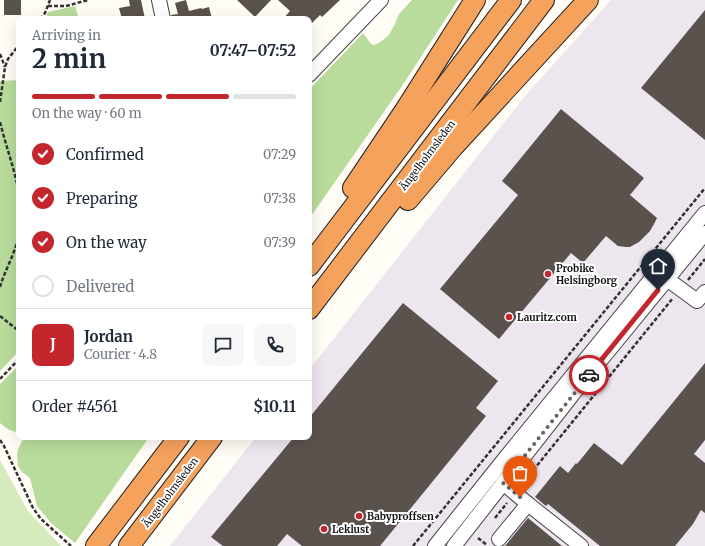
<!DOCTYPE html>
<html lang="en">
<head>
<meta charset="utf-8">
<style>
  :root { --surface:#fff; --page:#f6f6f7; --text:#1f2937; --muted:#747a83; --line:#e0e1e3; --accent:#c4262e }
  body { margin:0; font-family:Merriweather,serif; background:var(--page); color:var(--text); height:100vh; display:flex; flex-direction:column; font-size:15px; white-space:nowrap }
  * { box-sizing:border-box; margin:0 }
  p { font-size:13px; color:var(--muted) }
  .icon { flex:none; width:22px; height:22px; fill:none; stroke:currentColor; stroke-width:2; stroke-linecap:round; stroke-linejoin:round }
  .map { position:relative; flex:1; overflow:hidden }
  .panel { position:absolute; left:16px; top:16px; width:296px; height:424px; display:flex; flex-direction:column; background:var(--surface); border-radius:8px; box-shadow:0 4px 16px #0002 }
  .panel>* { flex:none }
  .pin { position:absolute; display:grid; place-items:center; width:34px; height:34px; color:#fff; margin:-41px -17px; border-radius:50% 50% 50% 0; rotate:-45deg; box-shadow:0 0 4px #0007 }
  .pin .icon { rotate:45deg }
  .courier { position:absolute; display:grid; place-items:center; width:40px; height:40px; margin:-20px; border:3px solid #c4262e; border-radius:50%; background:#fff; color:#222; box-shadow:0 1px 5px #0007 }
  .headline em { font-style:normal; font-weight:700 }
  .headline div { display:flex; flex-direction:column-reverse }
  .headline { display:flex; align-items:center; justify-content:space-between; height:68px; padding:0 16px }
  h1 { font-size:26px; font-weight:700; line-height:30px }
  .bar { display:grid; grid-template-columns:repeat(4,1fr); gap:6px 4px; align-content:center; height:48px; padding:0 16px }
  .bar i { height:5px; border-radius:3px; background:var(--line) }
  .bar .selected { background:var(--accent) }
  .bar p { grid-column:span 4 }
  .line { display:flex; align-items:center; gap:10px; padding:0 16px; border-top:1px solid var(--line) }
  .line div { flex:1 }
  .round { display:grid; place-items:center; flex:none; width:42px; height:42px; border-radius:8px; background:var(--page) }
  ol { padding:0 16px; list-style:none }
  li { display:flex; align-items:center; gap:12px; height:44px }
  li p { margin-inline-start:auto }
  li .icon { padding:4px; border-radius:50%; background:var(--accent); color:#fff; stroke-width:4 }
  li:last-child { color:var(--muted) }
  li i { width:22px; height:22px; border:2px solid var(--line); border-radius:50% }
  .map>svg:first-child { display:block }
  .industrial { fill:#eee6ef }
  .green { fill:#d5ebbd }
  .forest { fill:#b9dc9c }
  .building { fill:#5a524d }
  .lines { fill:none; stroke-linecap:round; stroke-linejoin:round }
  .minor-casing { stroke:#444; stroke-width:16 }
  .highway-casing { stroke:#222; stroke-width:22 }
  .path { stroke:#333; stroke-width:2.5; stroke-dasharray:4 2; stroke-linecap:butt }
  .minor { stroke:#fff; stroke-width:14 }
  .highway { stroke:#f5a25d; stroke-width:20 }
  .done { stroke:#646461; stroke-width:4; stroke-dasharray:0 7.2 }
  .route { stroke:#c4262e; stroke-width:5 }
  .poi-dot { fill:#c4262e; stroke:#fff; stroke-width:1.5 }
  .labels { text-anchor:middle; stroke-width:4; stroke-linejoin:round; paint-order:stroke }
  .street-label { font-size:10px; fill:#111; stroke:#fff }
  .poi-label { font-size:10px; font-weight:bold; fill:#111; stroke:#fff; text-anchor:start }
</style>
</head>
<body>
<div class="map">
<svg width="705" height="546" viewBox="0 0 705 546">
  <rect width="100%" height="100%" fill="#fffdf5"/>
  <polygon class="industrial" points="611,0 705,0 705,546 170,546 256,437 309,437 309,370 525,96"/>
  <polygon class="green" points="0,460 28,511 61,546 0,546"/>
  <g class="forest">
    <polygon points="412,0 458,0 402,86 309,219 309,90 363,33 371,44 374,45 379,43 388,36 394,26 399,14"/>
    <polygon points="75,6 79,19 45,19 48,12"/>
    <polygon points="19,80 19,351 0,371 0,81"/>
    <path d="M19,365V432C10,432 6,428 0,423V384Z"/>
    <polygon points="24,437 149,437 75,543 51,523 37,506 30,478 22,472 18,466 17,454 18,449"/>
  </g>
  <g class="building">
    <rect x="4" y="0" width="17" height="15"/>
    <polygon points="129,0 141,0 145,19 122,19 119,8 130,6"/>
    <polygon points="186,0 189,11 201,8 202,9 209,7 212,19 172,19 171,15 178,14 175,3"/>
    <polygon points="237,0 271,0 255,17"/>
    <polygon points="278,0 340,0 322,17 320,15 309,26 309,19 283,19 290,11"/>
    <polygon points="705,10 705,140 641,88"/>
    <polygon points="561,109 644,178 630,195 657,218 654,224 650,231 639,242 630,247 626,247 618,246 606,236 583,263 571,253 499,339 440,289 518,195 502,181"/>
    <polygon points="403,303 498,381 476,408 486,416 380,546 302,546 287,534 277,546 223,546 211,537 294,437 309,437 309,418"/>
    <polygon points="705,363 705,440 694,454 705,463 705,513 701,510 693,524 675,546 600,546 548,504 546,506 535,497 560,466 568,473 576,463 577,464 594,443 622,465"/>
    <polygon points="528,518 562,546 505,546"/>
  </g>
  <g class="lines">
    <g class="minor-casing">
      <g id="minor">
        <polyline points="159,0 163,19"/>
        <polyline points="309,75 381,0"/>
        <polyline points="667,279 697,301 705,292"/>
        <polyline points="528,504 581,546"/>
        <polyline points="499,539 528,504 503,483"/>
        <polyline points="435,546 502,462 705,213"/>
        <polyline points="454,546 573,394 705,233"/>
      </g>
    </g>
    <g class="highway-casing">
      <g id="highway">
        <polyline points="353,188 406,109 475,0"/>
        <polyline points="408,200 453,147 588,0"/>
        <polyline points="309,266 511,0"/>
        <polyline points="309,309 544,0"/>
        <polyline points="96,546 179,437"/>
        <polyline points="129,546 212,437"/>
      </g>
    </g>
    <g class="path">
      <polyline points="48,6 66,6 88,0"/>
      <polyline points="40,19 45,13 50,0"/>
      <polyline points="0,54 5,67"/>
      <polyline points="0,102 5,67 8,59 19,45"/>
      <path d="M0,122C6,146 14,168 19,192"/>
      <polyline points="688,280 705,259"/>
      <path d="M0,287C5,269 17,251 19,232"/>
      <polyline points="0,316 19,331"/>
      <polyline points="0,379 19,359"/>
      <polyline points="0,440 4,446 33,508 41,519 71,546"/>
      <polyline points="522,484 673,298"/>
      <polyline points="495,518 507,503"/>
      <polyline points="478,538 487,545"/>
      <polyline points="413,546 705,188"/>
    </g>
    <use href="#minor" class="minor"/>
    <use href="#highway" class="highway"/>
  </g>
  <g class="lines">
    <polyline class="done" points="520,497 503,483 589,375"/>
    <polyline class="route" points="589,375 658,290"/>
  </g>
  <g class="poi-dot">
    <circle cx="548" cy="274" r="4"/>
    <circle cx="509" cy="317" r="4"/>
    <circle cx="359" cy="516" r="4"/>
    <circle cx="324" cy="529" r="4"/>
  </g>
  <g class="labels">
    <g class="street-label">
      <text transform="translate(427 155) rotate(-53)" y="4">Ängelholmsleden</text>
      <text transform="translate(170 492) rotate(-53)" y="4">Ängelholmsleden</text>
    </g>
    <g class="poi-label">
      <text x="556" y="272">Probike<tspan x="556" dy="12">Helsingborg</tspan></text>
      <text x="517" y="321">Lauritz.com</text>
      <text x="367" y="520">Babyproffsen</text>
      <text x="332" y="533">Leklust</text>
    </g>
  </g>
</svg>
<div class="pin" style="left:520px;top:497px;background:#ea580c"><svg class="icon" aria-label="bag" viewBox="0 0 24 24"><path d="M5 8h14l-1 12H6zM9 8a3 3 0 0 1 6 0"/></svg></div>
<div class="pin" style="left:658px;top:290px;background:#1f2937"><svg class="icon" aria-label="home" viewBox="0 0 24 24"><path d="M3 11l9-7 9 7M6 9v11h12V9"/></svg></div>
<div class="courier" style="left:589px;top:375px"><svg class="icon" aria-label="car" viewBox="0 0 24 24"><path d="M5 17H2v-5l4-1 3-4h7l3 4 3 1v5h-3M9 17h6M6 11h13"/><circle cx="7" cy="17" r="2"/><circle cx="17" cy="17" r="2"/></svg></div>
<section class="panel">
<div class="headline"><div><h1>2 min</h1><p>Arriving in</p></div><em>07:47–07:52</em></div>
<div class="bar"><i class="selected"></i><i class="selected"></i><i class="selected"></i><i></i><p>On the way · 60 m</p></div>
<ol>
<li><svg class="icon" aria-label="check" viewBox="0 0 24 24"><path d="M5 12l5 5 9-10"/></svg>Confirmed<p>07:29</p></li>
<li><svg class="icon" aria-label="check" viewBox="0 0 24 24"><path d="M5 12l5 5 9-10"/></svg>Preparing<p>07:38</p></li>
<li><svg class="icon" aria-label="check" viewBox="0 0 24 24"><path d="M5 12l5 5 9-10"/></svg>On the way<p>07:39</p></li>
<li><i></i>Delivered</li>
</ol>
<div class="line" style="height:72px"><b class="round" style="background:var(--accent);color:#fff">J</b><div><b>Jordan</b><p>Courier · 4.8</p></div><a class="round"><svg class="icon" aria-label="chat" viewBox="0 0 24 24"><path d="M4 5h16v11H9l-5 4z"/></svg></a><a class="round"><svg class="icon" aria-label="phone" viewBox="0 0 24 24"><path d="M5 4h4l2 5-3 2q2 4 5 5l2-3 5 2v4C11 20 4 13 5 4z"/></svg></a></div>
<div class="line" style="height:52px"><div>Order #4561</div><b>$10.11</b></div>
</section>
</div>
</body>
</html>
